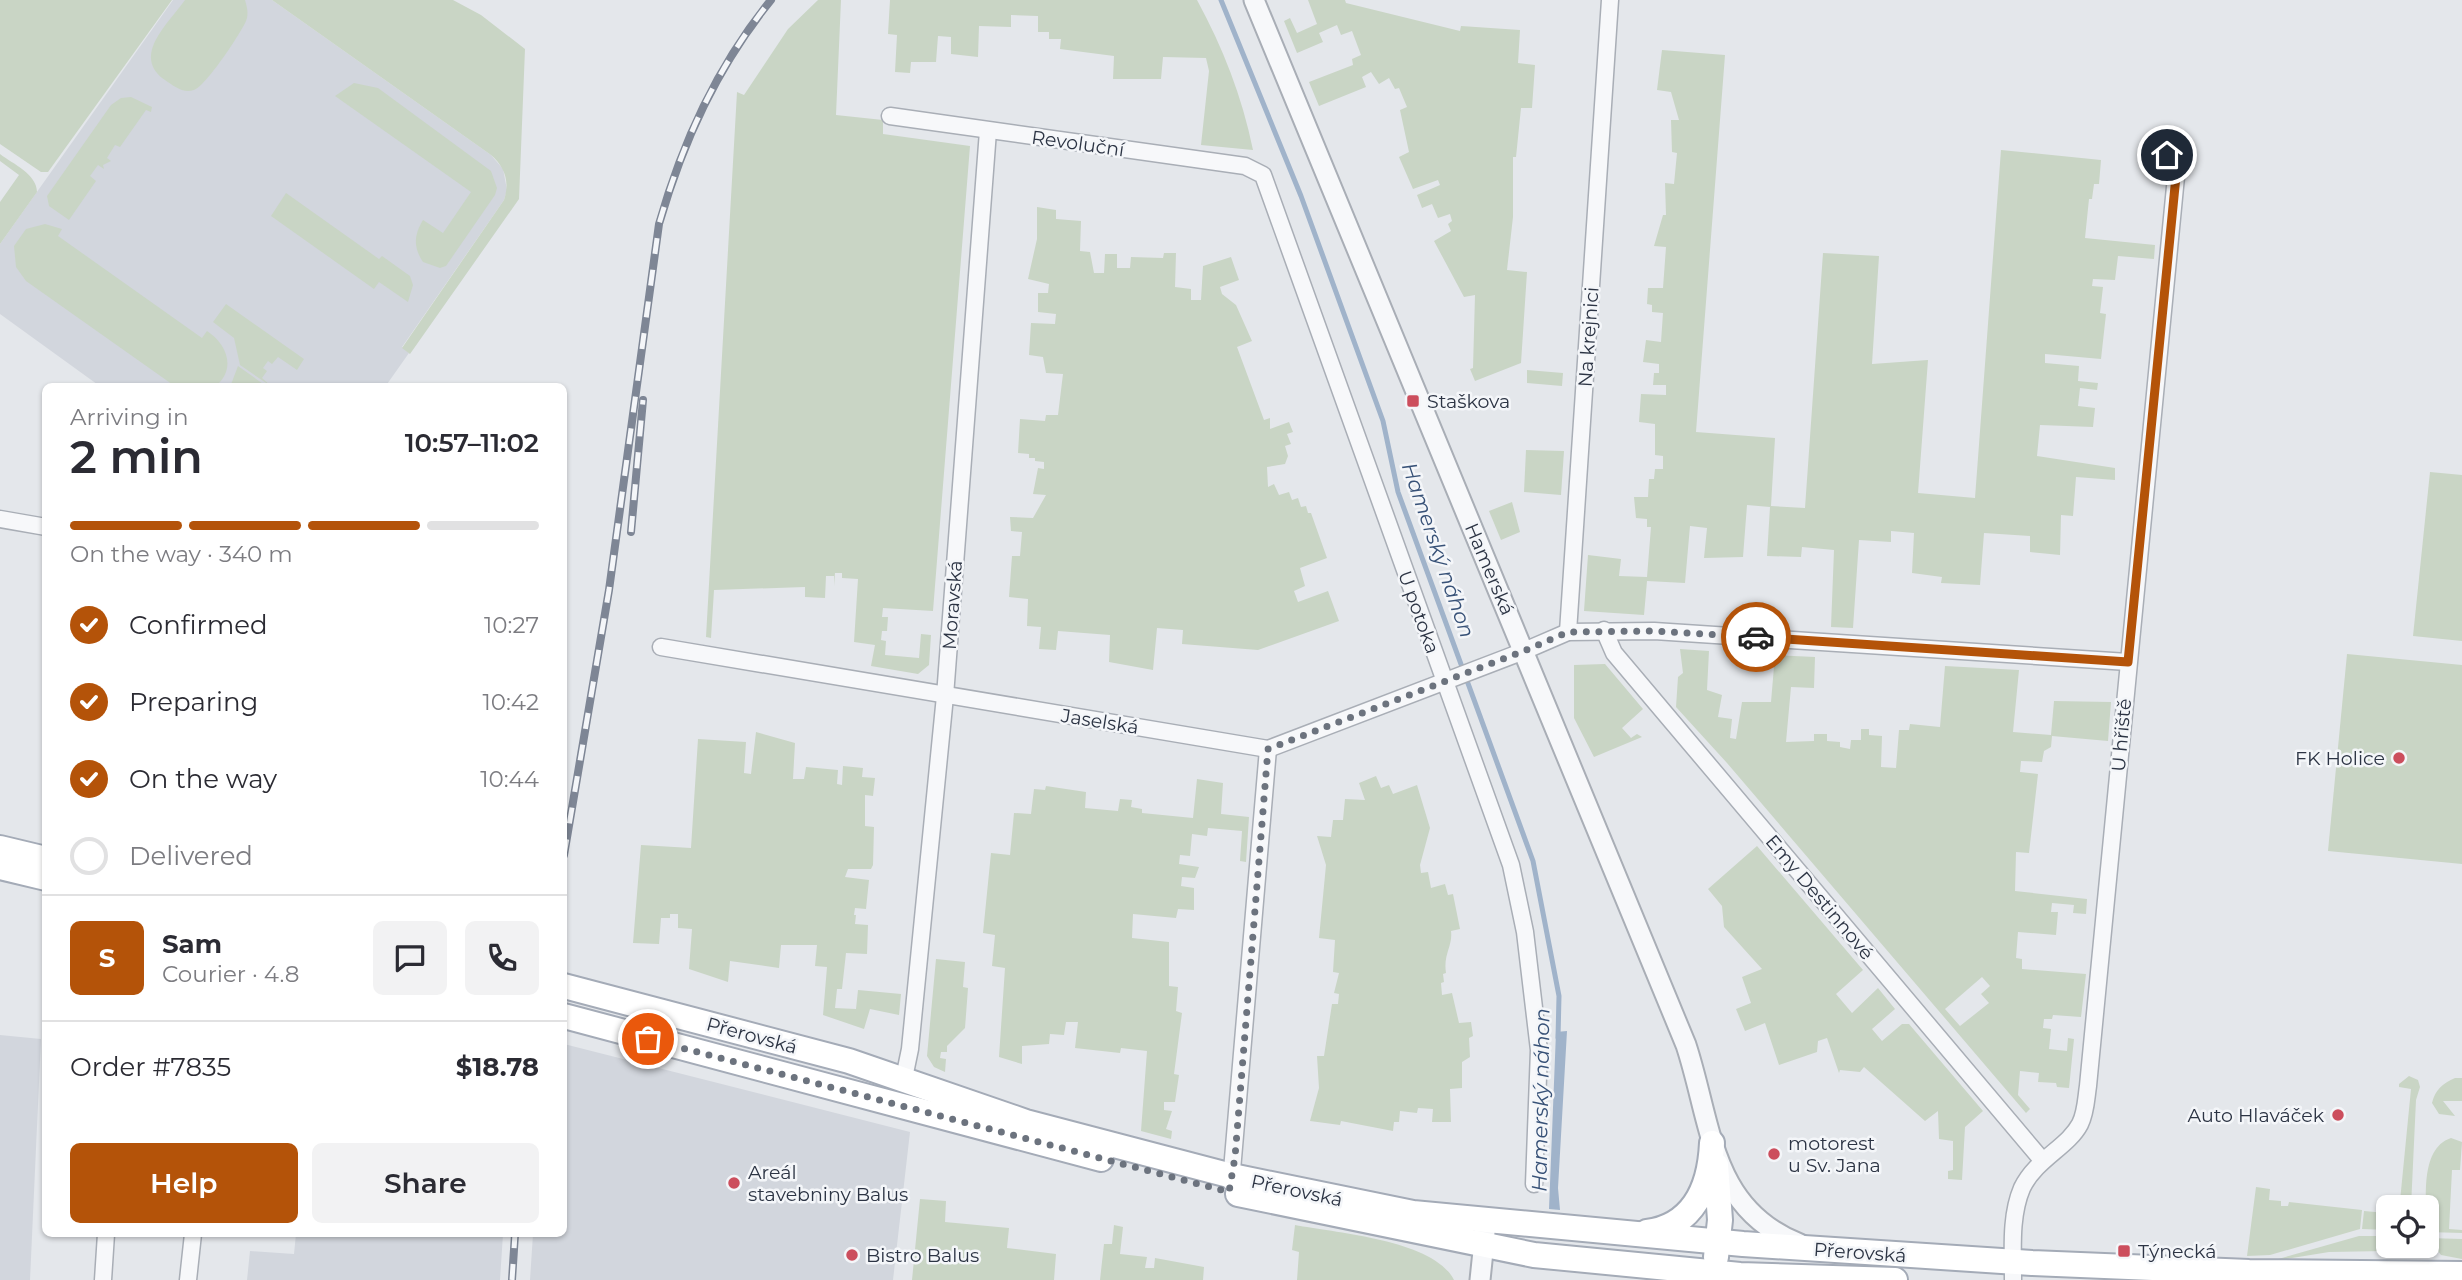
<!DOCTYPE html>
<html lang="en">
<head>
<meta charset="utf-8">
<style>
  :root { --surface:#fff; --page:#f2f2f3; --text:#2b2b33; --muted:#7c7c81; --line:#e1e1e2; --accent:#b45309 }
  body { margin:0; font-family:Montserrat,sans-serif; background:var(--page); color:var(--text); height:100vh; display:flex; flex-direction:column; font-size:26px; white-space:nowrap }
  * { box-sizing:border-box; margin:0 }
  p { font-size:23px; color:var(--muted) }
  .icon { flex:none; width:38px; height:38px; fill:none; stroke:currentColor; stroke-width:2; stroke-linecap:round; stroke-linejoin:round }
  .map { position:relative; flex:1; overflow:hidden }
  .drawer { position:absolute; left:42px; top:383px; width:525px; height:854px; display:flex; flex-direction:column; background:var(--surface); border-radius:10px; box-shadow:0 2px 5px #0004 }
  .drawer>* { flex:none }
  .tools { position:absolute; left:2376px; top:1195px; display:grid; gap:14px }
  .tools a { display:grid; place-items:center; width:63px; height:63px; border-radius:10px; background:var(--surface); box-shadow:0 2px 5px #0004; font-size:35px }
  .pin { position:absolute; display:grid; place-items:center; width:60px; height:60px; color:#fff; margin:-30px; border:4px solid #fff; border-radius:50%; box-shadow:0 2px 7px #0007 }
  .courier { position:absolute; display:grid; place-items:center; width:70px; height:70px; margin:-35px; border:5px solid #b45309; border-radius:50%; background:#fff; color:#222; box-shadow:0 2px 9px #0007 }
  .summary em { font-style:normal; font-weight:600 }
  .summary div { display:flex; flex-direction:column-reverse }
  .summary { display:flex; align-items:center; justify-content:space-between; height:119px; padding:0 28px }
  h1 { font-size:46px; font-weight:600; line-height:52px }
  .bar { display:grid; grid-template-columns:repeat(4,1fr); gap:10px 7px; align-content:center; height:84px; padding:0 28px }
  .bar i { height:9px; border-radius:5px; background:var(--line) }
  .bar .on { background:var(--accent) }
  .bar p { grid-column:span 4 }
  .line { display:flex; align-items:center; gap:18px; padding:0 28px; border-top:2px solid var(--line) }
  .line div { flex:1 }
  .round { display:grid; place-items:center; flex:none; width:74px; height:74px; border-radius:10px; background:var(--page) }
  ol { padding:0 28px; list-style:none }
  li { display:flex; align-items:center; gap:21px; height:77px }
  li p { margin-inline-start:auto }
  li .icon { padding:7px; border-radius:50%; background:var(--accent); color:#fff; stroke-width:4 }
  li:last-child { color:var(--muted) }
  li i { width:38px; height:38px; border:4px solid var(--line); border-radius:50% }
  .cta { display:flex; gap:14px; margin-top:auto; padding:14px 28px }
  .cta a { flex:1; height:80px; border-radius:10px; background:var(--accent); color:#fff; font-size:28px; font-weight:600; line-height:80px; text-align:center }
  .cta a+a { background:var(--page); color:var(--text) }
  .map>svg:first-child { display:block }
  .built { fill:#d2d6dd }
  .green { fill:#c9d5c5; fill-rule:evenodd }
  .water { fill:#a0b3ca }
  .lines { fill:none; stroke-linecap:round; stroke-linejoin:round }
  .stream { stroke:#a0b3ca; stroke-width:5 }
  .minor-casing { stroke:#a9aeb6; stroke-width:19 }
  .tertiary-casing { stroke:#a9aeb6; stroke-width:23 }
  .primary-casing { stroke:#a4abb7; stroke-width:28 }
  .minor { stroke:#f7f8fa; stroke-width:16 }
  .tertiary { stroke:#f7f8fa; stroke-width:19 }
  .primary { stroke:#fff; stroke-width:24 }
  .rail-casing { stroke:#7e8695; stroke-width:8 }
  .rail { stroke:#f4f6f9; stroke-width:5; stroke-dasharray:16; stroke-linecap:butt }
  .done { stroke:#6c737e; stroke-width:7; stroke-dasharray:0 12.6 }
  .route { stroke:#b45309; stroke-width:9 }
  .poi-dot { fill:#cc4e5d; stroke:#f4f6f9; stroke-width:2.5 }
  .labels { text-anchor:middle; stroke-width:5; stroke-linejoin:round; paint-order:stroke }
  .street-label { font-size:19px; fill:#2c3444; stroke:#f4f6f9 }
  .poi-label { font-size:19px; fill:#2c3444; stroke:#f4f6f9; text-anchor:start }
  .water-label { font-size:21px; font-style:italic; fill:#375177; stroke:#f4f6f9 }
</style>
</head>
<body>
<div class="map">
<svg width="2462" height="1280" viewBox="0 0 2462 1280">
  <rect width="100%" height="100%" fill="#e4e7eb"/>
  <g class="built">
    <polygon points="173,0 272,0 491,155 503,169 507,190 504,200 402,347 409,353 385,387 101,387 0,314 0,244"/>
    <polygon points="0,1035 41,1039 30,1280 0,1280"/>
    <polygon points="564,1044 910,1132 893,1280 530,1280 533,1234 564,1234"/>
    <polygon points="296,1234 503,1234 500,1280 247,1280 250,1251 294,1254"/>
  </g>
  <g class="green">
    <polygon points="0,0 172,0 48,172 41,172 0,144"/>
    <path d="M185,0H245C247,7 249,14 246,21C241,33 206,86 194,90C183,94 174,86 165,80C131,56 168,24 185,0Z"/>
    <path d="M272,0H453L481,15L525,49L519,199L410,354L402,348L504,200C510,182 505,167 491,155Z"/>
    <polygon points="818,0 841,0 836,115 883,120 883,134 970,146 933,611 883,608 882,617 888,617 887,631 882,631 881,640 886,641 885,655 919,658 921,634 931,635 929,665 918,674 871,666 875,645 854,642 858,579 842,578 842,573 835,573 834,586 834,576 826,576 825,598 805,597 805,587 714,590 711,638 706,637 737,92 744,95 788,29"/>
    <path d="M890,0H1197C1223,48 1242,96 1253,150L1201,145L1209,71L1206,58L1163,57L1161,79H1113L1114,56L1060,49L1061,39H1049V32H1038V16L1011,15V27L979,26L978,57L951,54V37L938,36L936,62H911L910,73L895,72L897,35L888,34Z"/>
    <polygon points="1308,0 1345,0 1346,3 1460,31 1461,26 1520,30 1518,63 1535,65 1532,108 1521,108 1516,157 1513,157 1513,217 1507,270 1527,272 1521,363 1475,381 1470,369 1473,368 1475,295 1464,297 1434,241 1451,231 1448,224 1452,221 1450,214 1438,218 1432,204 1422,208 1417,195 1440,185 1438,180 1413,189 1399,157 1409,152 1400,110 1407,107 1399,88 1395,89 1389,78 1379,84 1371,72 1362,77 1366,87 1319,106 1309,82 1353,65 1352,59 1361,55 1352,31 1341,35 1337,25 1319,33 1323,42 1297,53 1284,21 1290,18 1297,33 1317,24"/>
    <polygon points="1662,50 1725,55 1696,432 1775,438 1771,506 1805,508 1823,253 1879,256 1872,364 1928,360 1918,493 1975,498 2001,150 2101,160 2099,184 2094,184 2092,199 2089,199 2085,238 2155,245 2154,259 2118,256 2115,280 2093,279 2092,286 2103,287 2100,313 2106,314 2101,359 2045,354 2045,363 2079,366 2078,381 2098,383 2097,390 2080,388 2078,406 2095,408 2093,427 2040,425 2037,456 2115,468 2115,480 2076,477 2073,516 2061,515 2060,555 2030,552 2030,536 1984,533 1980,585 1941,583 1942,577 1912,573 1914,533 1891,531 1891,542 1859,540 1853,628 1831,627 1834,550 1802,547 1801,557 1767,556 1770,507 1747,505 1743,557 1704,558 1707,528 1690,526 1685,583 1647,581 1644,615 1584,611 1588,555 1621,559 1619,576 1647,577 1651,527 1647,527 1647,519 1636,518 1634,497 1648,497 1649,479 1654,479 1655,469 1663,469 1663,456 1655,455 1655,424 1639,422 1641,394 1666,395 1666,385 1653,385 1654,373 1659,373 1659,364 1643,362 1646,340 1661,342 1663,313 1652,312 1652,305 1647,304 1648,288 1663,288 1666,247 1654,246 1663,215 1666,215 1665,183 1674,184 1677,153 1672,152 1671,120 1679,120 1671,92 1657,90"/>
    <path d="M354,83L378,88L491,171L497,188L495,195L446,266L440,268L423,262C413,247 414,235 423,220L443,233L471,192L335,96Z"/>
    <polygon points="131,97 152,107 151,112 146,110 120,147 115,145 107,158 111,161 103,165 104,169 98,165 90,176 96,181 69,220 49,206 47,196 111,105 121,98"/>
    <path d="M0,154C13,164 37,174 37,192L0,244V202L19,175L0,161Z"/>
    <polygon points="286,193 379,259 382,256 410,276 413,285 408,302 379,282 374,289 271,216"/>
    <polygon points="1037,207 1056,210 1056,219 1081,221 1080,251 1090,252 1094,273 1104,273 1105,254 1117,254 1117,268 1130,268 1131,257 1163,258 1164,253 1176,253 1175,287 1191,289 1191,300 1201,300 1203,266 1231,257 1239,280 1220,287 1222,294 1236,305 1252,341 1237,347 1264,420 1270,418 1270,429 1289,422 1293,432 1287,434 1291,444 1285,446 1288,456 1285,464 1267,467 1268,487 1274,484 1279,495 1289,492 1292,500 1298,498 1301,507 1306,506 1308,513 1311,513 1327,558 1300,568 1305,586 1294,591 1298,602 1328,591 1339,621 1258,650 1182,644 1183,630 1157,628 1153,670 1109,662 1110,635 1058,631 1056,650 1039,649 1041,627 1027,626 1028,599 1009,597 1012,556 1020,556 1022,532 1011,531 1010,517 1033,518 1046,495 1033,494 1038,468 1044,469 1044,462 1035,461 1035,458 1029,458 1029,454 1018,453 1020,419 1045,421 1046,415 1058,415 1063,374 1046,373 1043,357 1029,355 1031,323 1055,324 1056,314 1038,312 1038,293 1048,293 1049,284 1028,279 1037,239"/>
    <path d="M45,224L62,229L58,236L202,338L207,331C227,344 237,369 215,387H176L26,281L16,267L14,246L26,229Z"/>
    <polygon points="226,304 304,359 297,370 278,357 272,364 268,361 263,368 267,371 262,378 272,387 240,365 234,338 213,322"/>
    <polygon points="238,366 266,386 230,387"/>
    <polygon points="1527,370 1563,373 1562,386 1527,383"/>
    <polygon points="1526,450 1564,451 1561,495 1524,492"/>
    <polygon points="2430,472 2462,475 2462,641 2413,636"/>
    <polygon points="1512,502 1520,532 1501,540 1489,511"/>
    <path d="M1680,649L1709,651L1707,690L1722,695L1718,717L1732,719L1730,738L1736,739L1742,702H1771L1775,655L1815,657L1814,688L1791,687L1786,742L1814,741V734H1827V741L1840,742V747L1850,749L1851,740H1861V729H1869V735L1882,736L1881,767L1896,768L1899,730H1909L1910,724L1940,727L1945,666L2019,670L2013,732L2051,735L2054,701L2111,702L2108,741L2052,736L2051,747L2044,751L2042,762L2021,761L2020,772L2038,774L2029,853L2016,852L2015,891L2087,899L2086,914L2073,913L2074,905L2052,903L2051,912H2058L2056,935L2018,932L2016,958L2022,959V969L2086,974L2081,1017L2053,1015L2052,1019H2044L2043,1028L2051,1029L2049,1049L2067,1051L2068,1038L2074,1039L2069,1088L2057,1087L2056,1083L2038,1082L2039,1073L2020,1071L2018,1095L2030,1109L2026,1113L1727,763L1676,707L1678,677L1683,673ZM1982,977L1990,986L1981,994L1989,1003L1960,1026L1945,1009Z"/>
    <polygon points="2347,654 2462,665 2462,864 2328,851"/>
    <polygon points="1605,664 1643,709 1622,728 1631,738 1637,734 1642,737 1594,757 1574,718 1574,665"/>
    <polygon points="756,732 795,743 793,779 804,779 806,767 838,770 837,784 842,785 843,766 863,768 862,777 875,778 873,796 865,795 865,826 874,827 873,865 871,869 848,869 845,877 869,880 866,909 855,908 854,915 856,915 855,924 868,925 867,954 846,953 842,989 837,989 835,1008 856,1009 858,990 901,994 899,1015 870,1009 864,1029 823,1015 827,967 815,966 817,945 781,945 779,968 730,961 728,982 689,969 692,929 678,928 678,914 670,914 670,918 661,918 659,944 633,943 641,845 691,848 698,739 746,742 744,773 751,774"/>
    <path d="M1376,776L1381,788L1389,785L1393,794L1417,785L1430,828L1420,865L1421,873L1428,872L1431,888L1445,884L1448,895L1453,894L1460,929L1451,931C1453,946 1443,954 1446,973L1443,974L1444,982L1441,983L1442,995L1452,993L1459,1023L1471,1022L1473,1036L1469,1038L1470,1057L1462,1062V1088L1450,1089L1451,1122H1432L1433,1109L1418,1108L1417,1113L1400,1111L1399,1122H1394L1393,1131L1341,1121L1340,1125L1310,1121L1319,1088L1317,1056H1324L1332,1004H1338L1339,994L1334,993L1339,973L1333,972L1335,940L1319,938L1326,865L1317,836L1331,837L1333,820H1343L1345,799L1365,800L1359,783Z"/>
    <polygon points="1197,779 1223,783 1221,814 1249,817 1246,862 1240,861 1242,831 1208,828 1207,836 1192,834 1190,856 1180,855 1179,864 1199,867 1195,878 1182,877 1181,886 1194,888 1194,910 1178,909 1176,918 1133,914 1132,938 1169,942 1169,986 1178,987 1176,1011 1182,1013 1174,1074 1179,1075 1175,1102 1164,1102 1164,1110 1172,1111 1166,1129 1172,1131 1171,1139 1141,1131 1147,1051 1121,1048 1120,1053 1075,1048 1078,1022 1066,1022 1064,1035 1050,1034 1049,1044 1022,1046 1022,1064 999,1057 1005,968 992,966 995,935 983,933 991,853 1010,855 1014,813 1031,814 1034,789 1045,790 1046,786 1086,792 1085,808 1118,811 1120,799 1132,800 1131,807 1142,809 1142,813 1193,818"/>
    <polygon points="1757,846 1863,970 1836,994 1852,1013 1878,988 1895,1009 1872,1029 1882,1041 1902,1024 1909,1024 1983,1111 1965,1127 1962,1180 1948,1179 1948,1171 1953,1170 1953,1141 1939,1139 1938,1111 1925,1121 1864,1067 1860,1072 1840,1070 1839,1073 1827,1038 1818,1041 1817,1052 1779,1065 1765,1023 1745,1031 1736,1009 1751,1003 1742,977 1762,969 1724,927 1722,906 1708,889"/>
    <polygon points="936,959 965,962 963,987 968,988 965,1028 947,1046 947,1052 941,1052 940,1058 946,1059 945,1072 934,1067 927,1056"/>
    <polygon points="2409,1076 2418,1080 2420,1087 2416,1100 2411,1207 2389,1208 2389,1230 2362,1229 2364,1211 2386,1213 2388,1201 2400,1201 2411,1089 2399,1087 2399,1084"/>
    <path d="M2455,1078H2462V1101H2443L2455,1116L2439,1114L2432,1103C2435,1090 2443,1083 2455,1078Z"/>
    <path d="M2451,1138L2462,1142L2460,1170H2452L2449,1229L2462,1230V1233L2427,1232C2427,1205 2418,1149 2451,1138Z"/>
    <polygon points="2256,1187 2270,1189 2269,1200 2281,1201 2281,1206 2288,1206 2289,1202 2362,1210 2360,1229 2270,1255 2247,1256"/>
    <polygon points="920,1199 946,1201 945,1222 1009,1228 1007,1248 1056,1254 1054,1280 912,1280"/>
    <polygon points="1114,1225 1123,1227 1120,1254 1147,1257 1145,1268 1154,1268 1155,1258 1204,1267 1203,1280 1100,1280 1104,1244 1112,1244"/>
    <path d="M1295,1225C1337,1233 1434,1240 1454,1280H1297L1299,1252L1292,1250Z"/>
    <polygon points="2359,1236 2389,1236 2389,1246 2397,1246 2386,1251 2329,1252 2268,1262"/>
    <polygon points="2428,1238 2462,1239 2462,1259 2441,1255"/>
  </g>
  <polygon class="water" points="1567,1031 1558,1188 1560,1210 1549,1209 1556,1032"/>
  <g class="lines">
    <polyline class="stream" points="1221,0 1301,196 1383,421 1398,492 1533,861 1559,996 1558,1038"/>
    <g class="minor-casing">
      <g id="minor">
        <polyline points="890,116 1245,166 1263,175 1511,865 1525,932 1539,1050 1534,1184"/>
        <polyline points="0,519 46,527"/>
        <polyline points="1604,630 1614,653 2042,1160"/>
        <polyline points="1568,632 1610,0"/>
        <polyline points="661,647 1268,749 1524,651 1568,632 1654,631 2128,662"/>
        <polyline points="904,1078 910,1049 945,696 988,131"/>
        <polyline points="1231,1182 1268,749"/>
        <polyline points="103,1280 106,1234"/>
        <polyline points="188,1280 193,1234"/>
        <path d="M2013,1280C2013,1250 2010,1216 2022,1188C2036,1159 2068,1147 2080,1124C2086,1112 2086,1099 2088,1086L2178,156L2148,153"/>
      </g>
    </g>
    <g class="tertiary-casing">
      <g id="tertiary">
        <path d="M1254,0L1686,1045C1712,1124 1710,1209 1800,1244"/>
        <polyline points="1480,1280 1485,1232"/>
      </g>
    </g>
    <g class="primary-casing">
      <g id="primary">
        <polyline points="0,848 46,859"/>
        <polyline points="0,867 46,878"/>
        <polyline points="564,986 849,1061 1026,1122 1232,1176 1413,1213 1743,1244 2032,1263 2249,1272 2462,1274"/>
        <polyline points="564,1016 1101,1159"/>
        <polyline points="1716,1165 1720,1220 1716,1257"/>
        <polyline points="1238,1194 1534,1255 1740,1275 1895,1280"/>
        <path d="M1647,1232C1694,1226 1710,1186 1712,1143"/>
      </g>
    </g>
    <use href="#minor" class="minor"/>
    <use href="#tertiary" class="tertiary"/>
    <use href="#primary" class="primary"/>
    <g class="rail-casing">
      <g id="rail">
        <polyline points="631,532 643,400"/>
        <path d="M564,855L609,590L659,224C683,141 717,67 771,0"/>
        <polyline points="512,1280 515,1234"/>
      </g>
    </g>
    <use href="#rail" class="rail"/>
  </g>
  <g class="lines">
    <polyline class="done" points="648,1039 1229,1192 1235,1157 1268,749 1524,651 1568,632 1654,631 1756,637"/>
    <polyline class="route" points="1756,637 2128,662 2178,156 2167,155"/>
  </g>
  <g class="poi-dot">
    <rect x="1406" y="394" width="14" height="14" rx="3.5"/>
    <circle cx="2399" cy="758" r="7"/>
    <circle cx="2338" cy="1115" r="7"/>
    <circle cx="1774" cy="1154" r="7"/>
    <circle cx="734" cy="1183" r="7"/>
    <rect x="2117" y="1244" width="14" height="14" rx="3.5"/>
    <circle cx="852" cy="1255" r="7"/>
  </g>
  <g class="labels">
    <g class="street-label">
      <text transform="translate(1078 143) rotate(8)" y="7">Revoluční</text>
      <text transform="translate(1588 337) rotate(-86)" y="7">Na krejnici</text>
      <text transform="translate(1490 569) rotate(67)" y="7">Hamerská</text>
      <text transform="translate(952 605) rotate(-86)" y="7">Moravská</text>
      <text transform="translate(1419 612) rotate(70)" y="7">U potoka</text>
      <text transform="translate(1100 721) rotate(9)" y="7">Jaselská</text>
      <text transform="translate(2121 735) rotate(-85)" y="7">U hřiště</text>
      <text transform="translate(1820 897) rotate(50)" y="7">Emy Destinnové</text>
      <text transform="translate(752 1035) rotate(15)" y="7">Přerovská</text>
      <text transform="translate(1297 1190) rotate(12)" y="7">Přerovská</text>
      <text transform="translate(1860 1252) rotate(4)" y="7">Přerovská</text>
    </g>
    <g class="poi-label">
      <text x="1427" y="408">Staškova</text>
      <text x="2385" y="765" text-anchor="end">FK Holice</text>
      <text x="2324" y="1122" text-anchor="end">Auto Hlaváček</text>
      <text x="1788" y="1150">motorest<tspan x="1788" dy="22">u Sv. Jana</tspan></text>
      <text x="748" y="1179">Areál<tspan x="748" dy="22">stavebniny Balus</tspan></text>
      <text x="2138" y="1258">Týnecká</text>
      <text x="866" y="1262">Bistro Balus</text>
    </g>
    <g class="water-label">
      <text transform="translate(1438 550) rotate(71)" y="7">Hamerský náhon</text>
      <text transform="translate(1541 1100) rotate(-89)" y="7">Hamerský náhon</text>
    </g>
  </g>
</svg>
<div class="tools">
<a><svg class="icon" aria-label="locate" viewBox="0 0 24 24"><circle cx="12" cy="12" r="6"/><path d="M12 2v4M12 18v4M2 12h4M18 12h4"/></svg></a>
</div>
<div class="pin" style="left:648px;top:1039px;background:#ea580c"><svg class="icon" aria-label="bag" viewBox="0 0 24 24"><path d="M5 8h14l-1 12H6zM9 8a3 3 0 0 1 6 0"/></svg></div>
<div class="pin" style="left:2167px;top:155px;background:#1f2937"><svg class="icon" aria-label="home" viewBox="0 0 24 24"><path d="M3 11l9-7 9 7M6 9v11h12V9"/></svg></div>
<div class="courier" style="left:1756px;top:637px"><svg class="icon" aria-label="car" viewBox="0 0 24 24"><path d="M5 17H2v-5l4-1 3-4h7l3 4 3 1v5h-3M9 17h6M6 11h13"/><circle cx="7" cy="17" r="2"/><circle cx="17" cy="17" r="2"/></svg></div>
<section class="drawer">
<div class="summary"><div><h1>2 min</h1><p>Arriving in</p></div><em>10:57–11:02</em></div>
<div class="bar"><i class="on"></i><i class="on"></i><i class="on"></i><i></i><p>On the way · 340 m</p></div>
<ol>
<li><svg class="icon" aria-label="check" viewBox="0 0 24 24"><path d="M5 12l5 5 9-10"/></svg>Confirmed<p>10:27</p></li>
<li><svg class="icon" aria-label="check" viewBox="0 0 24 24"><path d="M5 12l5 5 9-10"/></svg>Preparing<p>10:42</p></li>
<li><svg class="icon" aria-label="check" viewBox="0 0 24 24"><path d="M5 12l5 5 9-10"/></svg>On the way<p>10:44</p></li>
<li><i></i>Delivered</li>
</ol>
<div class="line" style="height:126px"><b class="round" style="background:var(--accent);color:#fff">S</b><div><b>Sam</b><p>Courier · 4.8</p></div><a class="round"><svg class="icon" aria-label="chat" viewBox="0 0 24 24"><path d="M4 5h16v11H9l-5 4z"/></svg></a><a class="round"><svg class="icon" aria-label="phone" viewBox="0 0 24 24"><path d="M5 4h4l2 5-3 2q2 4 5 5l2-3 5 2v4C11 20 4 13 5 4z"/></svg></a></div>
<div class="line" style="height:91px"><div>Order #7835</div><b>$18.78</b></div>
<div class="cta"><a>Help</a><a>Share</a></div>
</section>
</div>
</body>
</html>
